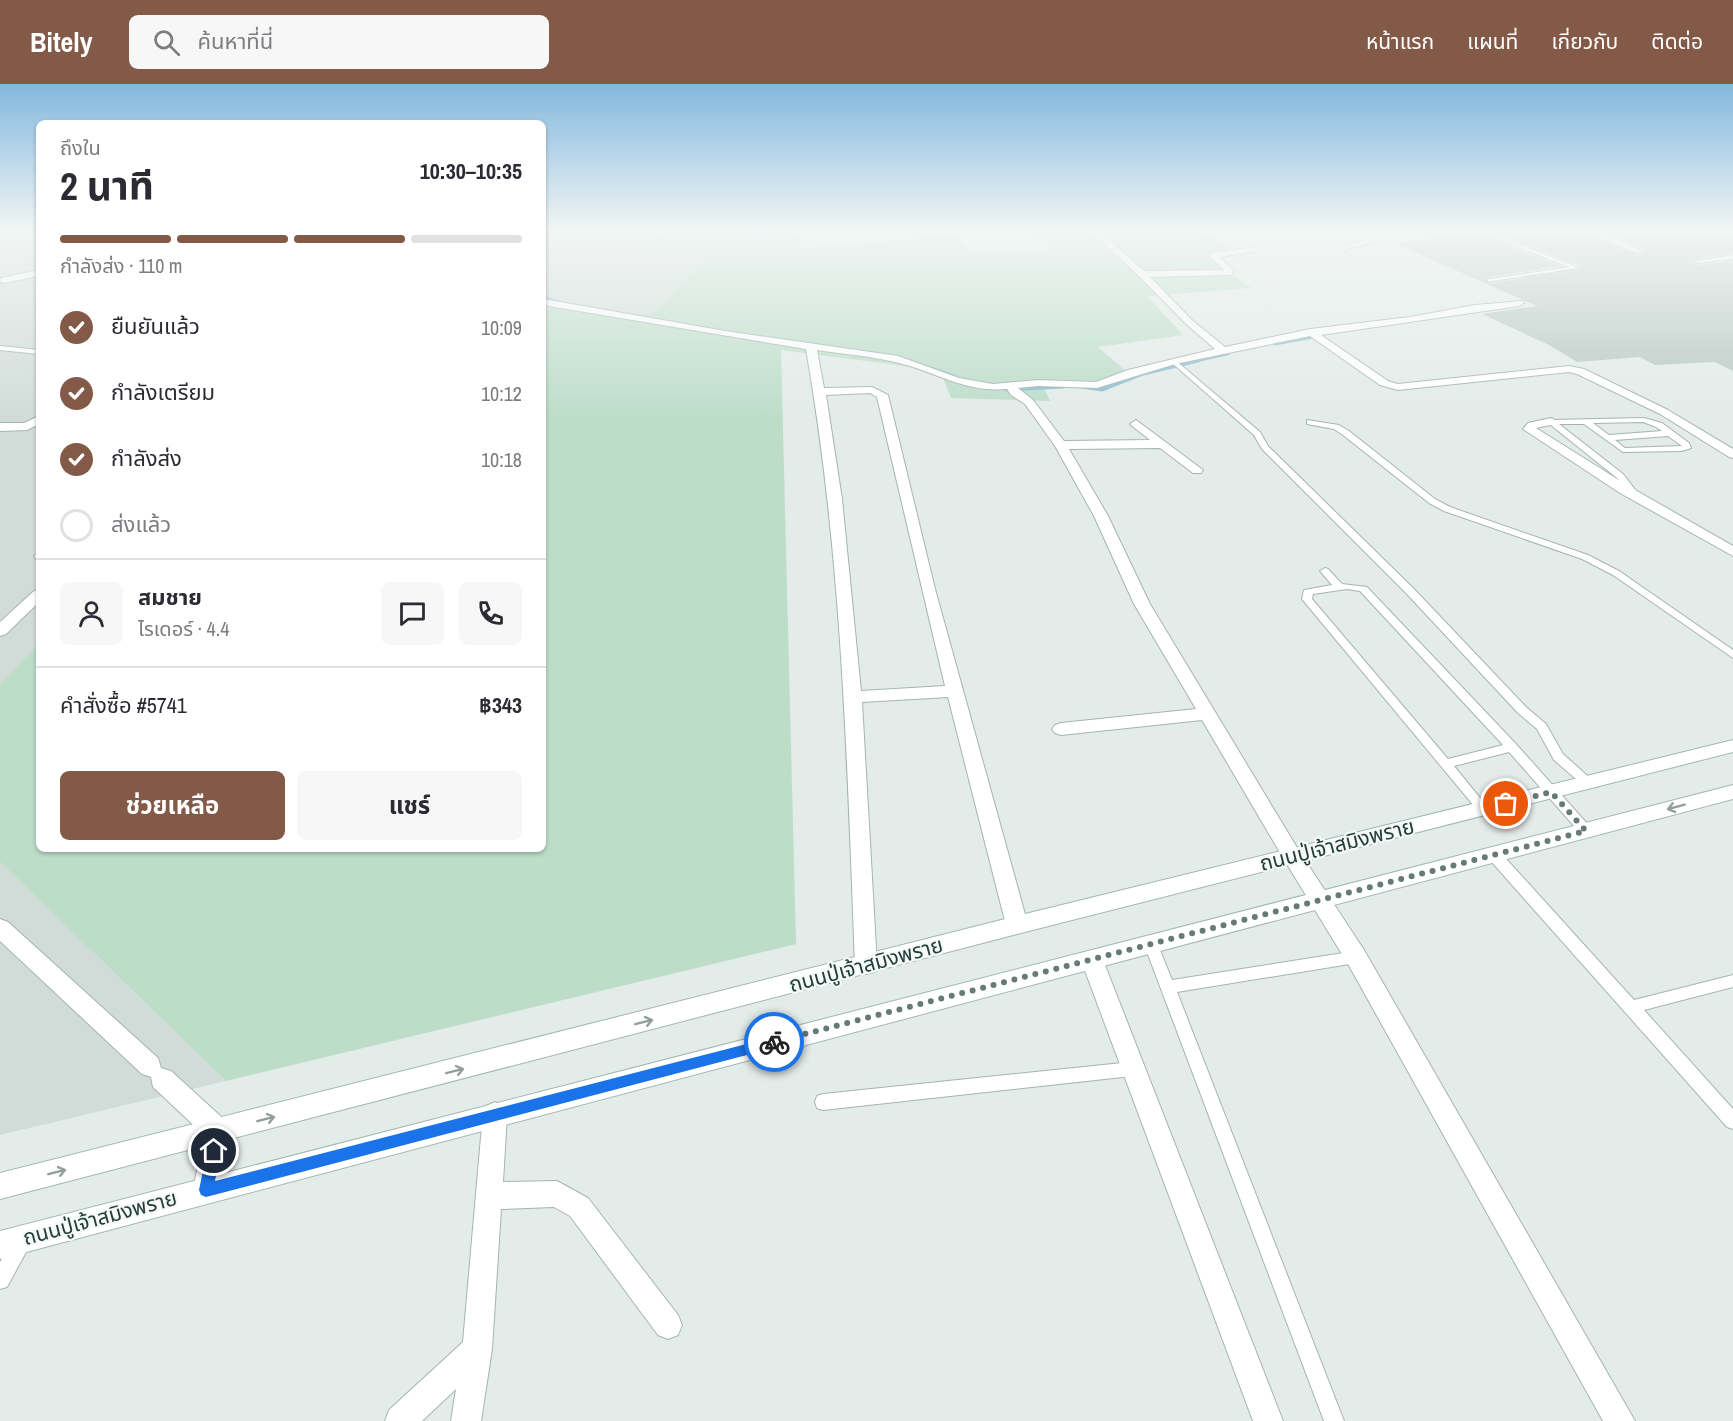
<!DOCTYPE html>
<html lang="th">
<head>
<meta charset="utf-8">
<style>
  :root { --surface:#fff; --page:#f7f7f7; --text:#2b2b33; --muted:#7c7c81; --line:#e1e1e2; --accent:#835a47 }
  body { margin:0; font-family:"Archivo Narrow","Noto Sans Thai",sans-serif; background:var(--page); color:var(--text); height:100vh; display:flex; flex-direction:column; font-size:22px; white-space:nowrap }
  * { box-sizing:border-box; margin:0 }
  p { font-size:20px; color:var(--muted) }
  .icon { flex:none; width:33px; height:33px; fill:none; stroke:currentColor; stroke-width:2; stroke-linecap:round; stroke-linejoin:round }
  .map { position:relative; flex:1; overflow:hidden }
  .sheet { position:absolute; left:36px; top:36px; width:510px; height:732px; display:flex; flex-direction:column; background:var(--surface); border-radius:9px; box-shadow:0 2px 4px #0004 }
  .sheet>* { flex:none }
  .pin { position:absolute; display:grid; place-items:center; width:51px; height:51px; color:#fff; margin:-26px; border:3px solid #fff; border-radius:50%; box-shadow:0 2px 6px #0007 }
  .courier { position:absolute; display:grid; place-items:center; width:60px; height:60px; margin:-30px; border:4px solid #1a73e8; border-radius:50%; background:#fff; color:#222; box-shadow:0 2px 8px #0007 }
  .overview em { font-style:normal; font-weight:700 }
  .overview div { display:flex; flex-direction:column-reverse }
  .overview { display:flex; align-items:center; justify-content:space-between; height:102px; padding:0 24px }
  h1 { font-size:39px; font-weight:700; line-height:45px }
  .bar { display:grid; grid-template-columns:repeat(4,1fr); gap:9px 6px; align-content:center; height:72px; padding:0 24px }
  .bar i { height:8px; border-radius:4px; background:var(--line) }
  .bar .active { background:var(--accent) }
  .bar p { grid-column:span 4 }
  .line { display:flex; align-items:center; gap:15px; padding:0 24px; border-top:2px solid var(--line) }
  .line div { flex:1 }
  .round { display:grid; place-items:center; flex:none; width:63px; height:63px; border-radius:9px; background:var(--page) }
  ol { padding:0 24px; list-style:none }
  li { display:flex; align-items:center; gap:18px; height:66px }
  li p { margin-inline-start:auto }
  li .icon { padding:6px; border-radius:50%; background:var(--accent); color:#fff; stroke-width:4 }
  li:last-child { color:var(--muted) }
  li i { width:33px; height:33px; border:3px solid var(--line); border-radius:50% }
  .primary-button { display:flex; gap:12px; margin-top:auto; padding:12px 24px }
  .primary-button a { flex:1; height:69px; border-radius:9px; background:var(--accent); color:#fff; font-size:24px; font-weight:700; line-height:69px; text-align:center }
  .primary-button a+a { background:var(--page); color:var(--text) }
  header { display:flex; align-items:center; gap:36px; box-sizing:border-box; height:84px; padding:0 30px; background:var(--accent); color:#fff }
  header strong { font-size:28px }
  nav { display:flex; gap:33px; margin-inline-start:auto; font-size:21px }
  .search { width:420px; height:54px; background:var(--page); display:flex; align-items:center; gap:15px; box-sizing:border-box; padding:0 21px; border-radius:9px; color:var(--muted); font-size:22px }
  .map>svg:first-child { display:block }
  .built { fill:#d1dcd9 }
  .green { fill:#bdddc9 }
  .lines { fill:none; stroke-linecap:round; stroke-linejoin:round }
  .stream-far1 { stroke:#8dbed0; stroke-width:4.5 }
  .stream { stroke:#8dbed0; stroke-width:5 }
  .building { fill:#b8c7c3 }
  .lane-casing { stroke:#a6b4b1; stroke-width:2 }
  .street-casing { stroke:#a6b4b1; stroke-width:2 }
  .secondary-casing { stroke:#a2b8b3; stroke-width:2 }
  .lane { fill:#fff; fill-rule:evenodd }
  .street { fill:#fff; fill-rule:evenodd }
  .secondary { fill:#fff; fill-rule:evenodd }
  .oneway { stroke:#919e9c }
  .route { fill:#1a73e8 }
  .done { stroke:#667a77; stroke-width:6; stroke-dasharray:0 10.8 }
  .labels { text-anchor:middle; stroke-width:4.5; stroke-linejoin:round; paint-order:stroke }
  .near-street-label { font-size:21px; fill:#233d39; stroke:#f4f9f7 }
</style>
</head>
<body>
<header>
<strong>Bitely</strong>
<div class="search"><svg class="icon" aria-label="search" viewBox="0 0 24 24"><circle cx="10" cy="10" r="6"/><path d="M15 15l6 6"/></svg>ค้นหาที่นี่</div>
<nav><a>หน้าแรก</a><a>แผนที่</a><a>เกี่ยวกับ</a><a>ติดต่อ</a></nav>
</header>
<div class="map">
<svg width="1733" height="1337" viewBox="0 0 1733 1337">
  <rect width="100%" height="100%" fill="#e3ece9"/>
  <g class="built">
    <polygon points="0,147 39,147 39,559 0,600"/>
    <polygon points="543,147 666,147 644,166 710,172 651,231 555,222 543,228"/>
    <polygon points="0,778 226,997 0,1051"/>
  </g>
  <polygon class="green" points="666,147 795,147 804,164 958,151 971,169 1049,166 1031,147 1199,147 1239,168 1210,175 1251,204 1147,212 1183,251 1098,263 1133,293 1092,298 1042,299 1050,317 951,314 943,294 913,283 781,266 796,860 226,997 0,778 0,600 39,559 39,765 543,765 543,228 555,222 651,231 709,172 643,167"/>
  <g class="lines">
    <g class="stream-far1">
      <polyline points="543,214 560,219"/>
      <polyline points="1276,259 1320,251"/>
      <polyline points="1192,277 1228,269"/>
    </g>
    <g class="stream">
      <polyline points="916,280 954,293"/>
      <polyline points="1082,302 1102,305 1143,289 1198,276"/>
      <polyline points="1007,305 1063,302"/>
    </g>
  </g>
  <g class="building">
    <polygon points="1580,147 1638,171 1645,169 1646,166 1600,147 1727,147 1733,152 1733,169 1695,175 1693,177 1698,181 1733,177 1733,287 1715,278 1655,281 1640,273 1577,278 1549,261 1482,230 1537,222 1487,200 1581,185 1580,182 1493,148"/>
    <polygon points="1478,149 1560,182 1489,193 1485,199 1394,159"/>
  </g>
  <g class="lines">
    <g class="lane-casing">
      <g id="lane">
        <polygon points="865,147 888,147 885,149"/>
        <polygon points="1478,147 1486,147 1579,184 1487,198 1489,195 1569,183"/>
        <polygon points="1733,147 1733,150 1729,148 1730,147"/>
        <polygon points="1733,171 1733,175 1698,179 1695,177"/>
        <polygon points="0,262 39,266 39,270 0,266"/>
        <polygon points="1171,276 1175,276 1260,348 1268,362 1414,505 1526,623 1546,640 1563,670 1592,696 1594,699 1592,702 1584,702 1554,676 1537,645 1518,629 1406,509 1262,365 1254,351 1171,278"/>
        <path d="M1644,334L1662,339L1689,359L1691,364L1682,367L1623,368L1584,340H1559L1623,390L1640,412L1636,415L1633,414L1617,394L1547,338L1551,336ZM1643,338L1656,343L1662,347L1609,351L1593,339ZM1668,352L1682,362L1625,364L1615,356Z"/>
        <polygon points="1307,336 1339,341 1349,347 1435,415 1450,423 1588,471 1619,487 1733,566 1733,574 1613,491 1582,475 1444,427 1429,419 1343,351 1334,345 1307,340"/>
        <polygon points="39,469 39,476 36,475 34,472"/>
        <path d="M1325,484L1328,485L1342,500L1367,503L1516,660L1591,744L1592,747L1591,750H1581L1509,668L1454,682L1489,725L1487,728H1479L1302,515L1304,506L1332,501L1320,487ZM1347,505L1360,507L1503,661L1448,675L1312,515L1313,510Z"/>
        <polygon points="1494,766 1499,767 1634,916 1733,891 1733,903 1644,926 1733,1025 1733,1045 1727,1043 1489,775 1487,771 1489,767"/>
        <polygon points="1151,854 1156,856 1172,896 1356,867 1361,869 1363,873 1361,877 1356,879 1177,908 1344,1337 1324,1337 1144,860 1146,856"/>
        <polygon points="1132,978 1138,980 1140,985 1138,990 1132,992 823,1026 817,1024 815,1018 817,1012 823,1010"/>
        <polygon points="22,1150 28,1153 31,1159 7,1203 0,1205 0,1178 16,1153"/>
      </g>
    </g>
    <g class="street-casing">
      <g id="street">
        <path d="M1090,147H1099L1144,187L1224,186L1211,173V169L1257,163V167L1220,173L1234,187L1231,191L1150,193L1192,236L1225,263L1310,245L1410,233L1475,221L1522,217L1524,219L1519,222L1321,251L1388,297L1398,300L1569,282L1584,285L1668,326L1733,365V374L1729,373L1660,330L1577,290L1569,288L1398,306L1380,301L1310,252L1175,280L1097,304L1038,302L1018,304L1033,316L1064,357L1150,356L1132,342L1130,340L1136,336L1203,386L1201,389H1193L1160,364L1069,365L1108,432L1150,520L1299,767L1364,866L1635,1337H1603L1348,880L1285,777L1202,636L1061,651L1055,649L1052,645L1055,641L1061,639L1196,625L1134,520L1094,432L1055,362L1025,320L1011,311L1007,305C964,309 935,287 895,278C870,272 843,270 817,266L824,304L872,303L888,311L935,505L1028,841L1025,847L1017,850L1009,847L1006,841L948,613L862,618L877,881L874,888L866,890L858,888L855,881C847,674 842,470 806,265L543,221V215L725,247L898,272L959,294L993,300L1038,296L1096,298L1128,286L1215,265L1186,240L1139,192ZM870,309L877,313L945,602L861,607L842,415L826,311Z"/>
        <polygon points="1399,147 1413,147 1344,166 1340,163"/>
        <polygon points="1582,147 1594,147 1644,167 1637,169"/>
        <polygon points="39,186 39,192 4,199 0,197 1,194"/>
        <polygon points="39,332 39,340 27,346 0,347 0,339 24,339"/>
        <polygon points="1551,334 1555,336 1555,340 1536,344 1630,403 1733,462 1733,472 1620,409 1523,345 1528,339"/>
        <polygon points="39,506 39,518 6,550 0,552 0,538 34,507"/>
        <polygon points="0,835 8,838 158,974 161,984 171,987 227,1038 231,1047 215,1115 206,1119 197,1115 193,1106 204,1051 153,1003 151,993 142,990 0,857"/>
        <polygon points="1092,867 1100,869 1103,876 1283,1337 1253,1337 1081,876 1084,869"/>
        <polygon points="495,1018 504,1022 507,1030 503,1098 557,1097 588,1114 678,1231 682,1241 678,1251 668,1255 658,1251 570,1132 554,1123 501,1125 492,1265 481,1337 451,1337 456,1305 422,1337 385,1337 389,1326 463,1258 483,1030 486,1022"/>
      </g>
    </g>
    <g class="secondary-casing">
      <g id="secondary">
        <polygon points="1733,656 1733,668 1017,850 0,1115 0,1089 1017,832"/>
        <polygon points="1733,701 1733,715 0,1175 0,1147"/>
      </g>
    </g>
    <use href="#lane" class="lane"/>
    <use href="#street" class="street"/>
    <use href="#secondary" class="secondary"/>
  </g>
  <defs><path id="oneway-shaft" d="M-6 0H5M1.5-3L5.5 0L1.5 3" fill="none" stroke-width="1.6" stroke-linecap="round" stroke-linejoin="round" transform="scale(1.5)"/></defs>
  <g class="oneway">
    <use href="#oneway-shaft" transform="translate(1676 723) rotate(165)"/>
    <use href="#oneway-shaft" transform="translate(644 938) rotate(-14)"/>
    <use href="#oneway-shaft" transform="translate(455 987) rotate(-14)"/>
    <use href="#oneway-shaft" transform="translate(266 1035) rotate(-14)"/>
    <use href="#oneway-shaft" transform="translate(57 1088) rotate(-14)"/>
  </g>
  <linearGradient id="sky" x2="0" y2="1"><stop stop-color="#83b8de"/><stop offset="0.44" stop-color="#f2f6f5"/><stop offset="1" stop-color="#f2f6f5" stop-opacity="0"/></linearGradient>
  <rect width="1733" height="334" fill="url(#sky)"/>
  <polygon class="route" points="774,953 780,958 774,964 206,1113 201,1111 199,1106 207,1067 209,1062 214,1060 219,1062 221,1067 215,1097"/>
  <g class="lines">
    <polyline class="done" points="774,958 1586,747 1551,708 1506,720"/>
  </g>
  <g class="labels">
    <g class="near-street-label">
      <text transform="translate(1337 761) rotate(-14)" y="7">ถนนปู่เจ้าสมิงพราย</text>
      <text transform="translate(866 881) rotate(-15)" y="7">ถนนปู่เจ้าสมิงพราย</text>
      <text transform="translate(100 1134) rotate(-15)" y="7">ถนนปู่เจ้าสมิงพราย</text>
    </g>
  </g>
</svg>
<div class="pin" style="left:1506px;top:720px;background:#ea580c"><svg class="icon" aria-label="bag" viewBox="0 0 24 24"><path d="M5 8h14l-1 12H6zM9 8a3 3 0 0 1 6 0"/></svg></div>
<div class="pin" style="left:214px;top:1067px;background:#1f2937"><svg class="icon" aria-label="home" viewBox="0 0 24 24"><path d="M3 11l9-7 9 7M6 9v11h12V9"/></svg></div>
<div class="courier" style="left:774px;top:958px"><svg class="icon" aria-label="bike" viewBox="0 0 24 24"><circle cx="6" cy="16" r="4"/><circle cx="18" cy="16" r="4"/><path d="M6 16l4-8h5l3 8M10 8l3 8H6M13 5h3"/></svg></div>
<section class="sheet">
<div class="overview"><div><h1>2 นาที</h1><p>ถึงใน</p></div><em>10:30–10:35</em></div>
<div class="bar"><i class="active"></i><i class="active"></i><i class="active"></i><i></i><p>กำลังส่ง · 110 m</p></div>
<ol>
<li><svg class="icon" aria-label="check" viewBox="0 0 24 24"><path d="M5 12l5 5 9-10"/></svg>ยืนยันแล้ว<p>10:09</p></li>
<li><svg class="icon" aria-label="check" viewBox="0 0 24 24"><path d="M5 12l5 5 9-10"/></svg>กำลังเตรียม<p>10:12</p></li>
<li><svg class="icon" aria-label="check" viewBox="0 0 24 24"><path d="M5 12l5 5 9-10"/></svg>กำลังส่ง<p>10:18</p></li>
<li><i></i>ส่งแล้ว</li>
</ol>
<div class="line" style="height:108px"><a class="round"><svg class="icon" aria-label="person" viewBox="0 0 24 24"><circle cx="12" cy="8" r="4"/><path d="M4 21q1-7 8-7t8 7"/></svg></a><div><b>สมชาย</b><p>ไรเดอร์ · 4.4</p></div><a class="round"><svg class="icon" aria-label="chat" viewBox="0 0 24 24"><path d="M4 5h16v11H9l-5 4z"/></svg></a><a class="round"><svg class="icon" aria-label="phone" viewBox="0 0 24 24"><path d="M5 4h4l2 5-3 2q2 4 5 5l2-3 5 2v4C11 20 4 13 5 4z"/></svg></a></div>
<div class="line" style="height:78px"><div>คำสั่งซื้อ #5741</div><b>฿343</b></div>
<div class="primary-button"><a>ช่วยเหลือ</a><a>แชร์</a></div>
</section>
</div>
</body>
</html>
